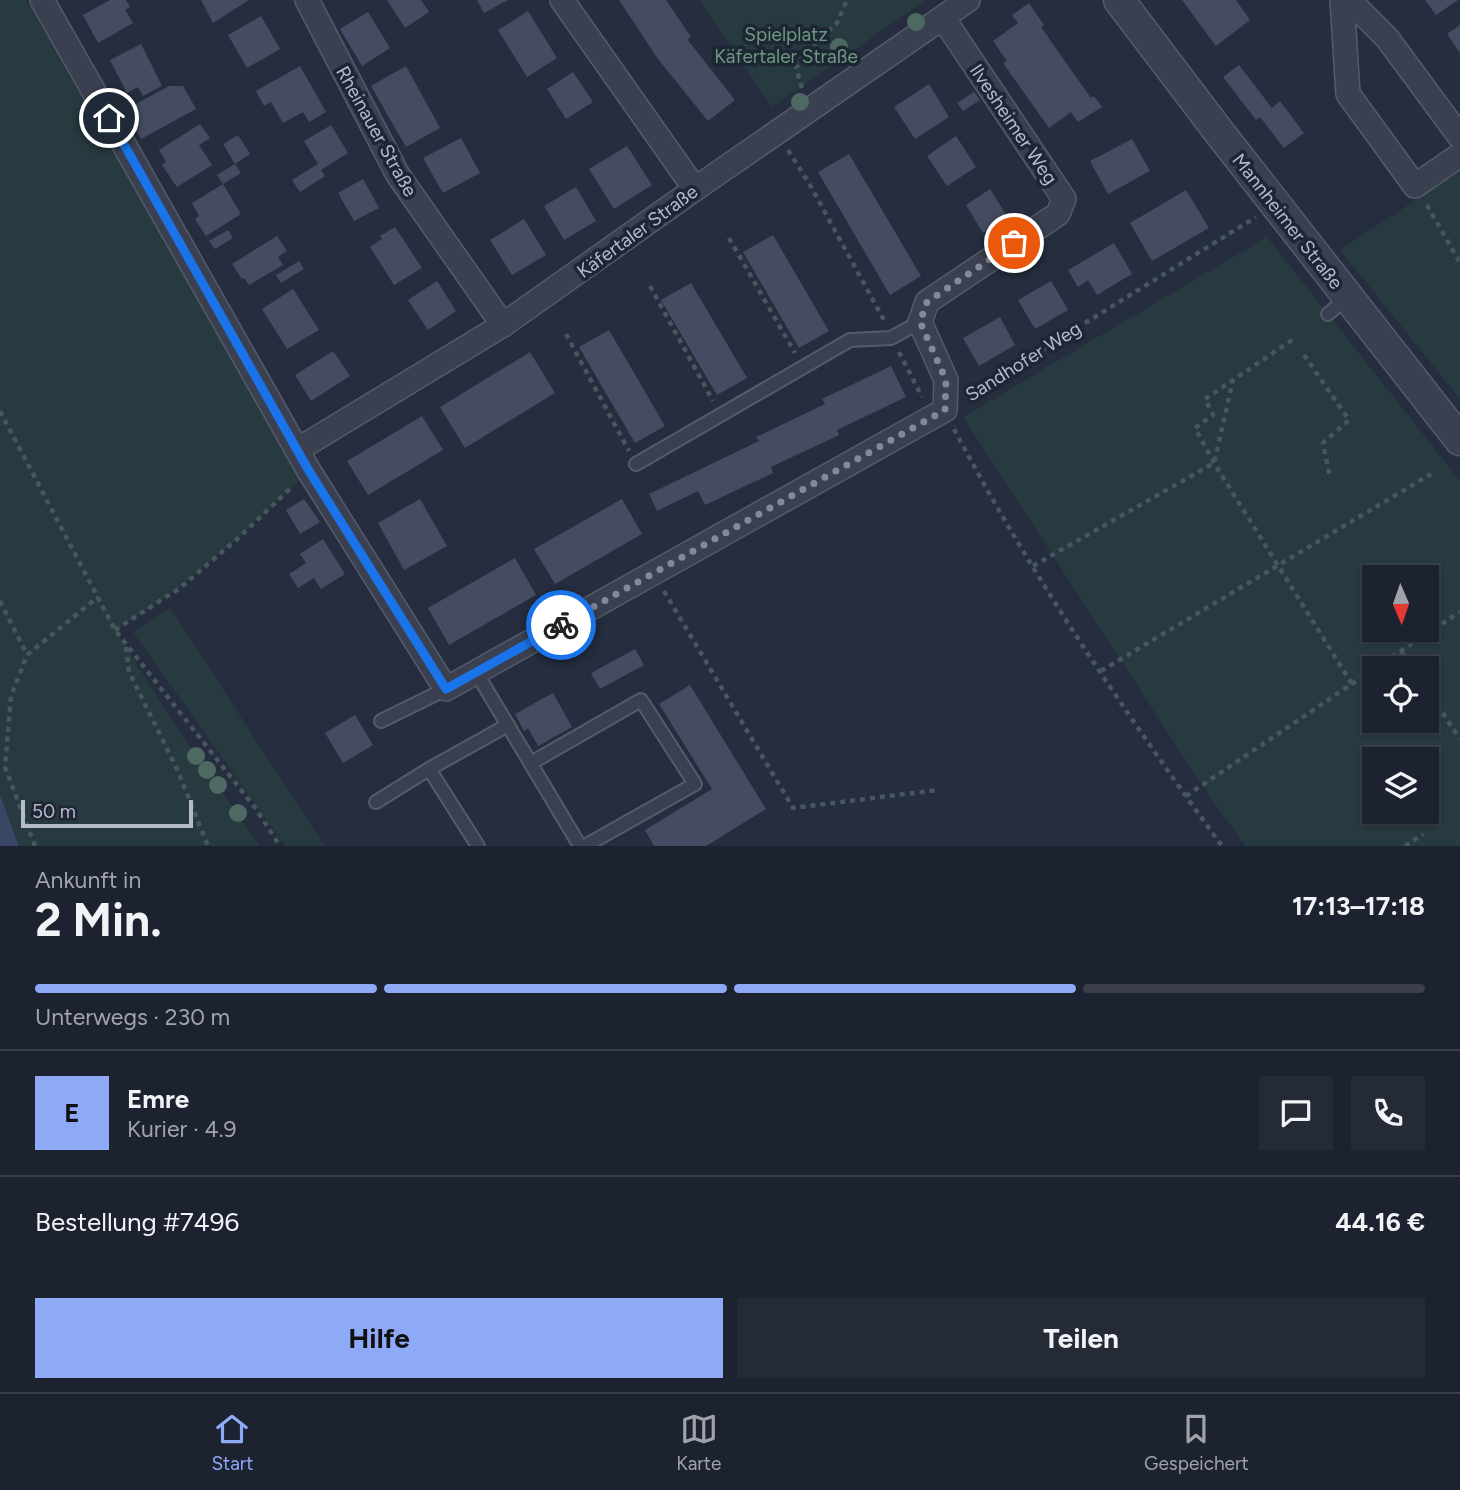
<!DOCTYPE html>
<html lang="de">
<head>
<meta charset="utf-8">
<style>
  :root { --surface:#1c222f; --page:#252a37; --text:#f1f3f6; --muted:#a0a4aa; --line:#3a3f4b; --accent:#8ea9f6 }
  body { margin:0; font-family:Figtree,sans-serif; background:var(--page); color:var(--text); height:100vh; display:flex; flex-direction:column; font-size:26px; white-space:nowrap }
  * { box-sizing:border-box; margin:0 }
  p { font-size:23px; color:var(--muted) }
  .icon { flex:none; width:38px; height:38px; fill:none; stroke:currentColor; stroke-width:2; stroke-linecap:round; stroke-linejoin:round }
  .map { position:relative; height:846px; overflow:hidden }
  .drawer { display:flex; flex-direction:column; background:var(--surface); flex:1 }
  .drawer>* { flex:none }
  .needle { width:46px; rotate:178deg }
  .fabs { position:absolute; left:1362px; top:565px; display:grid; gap:14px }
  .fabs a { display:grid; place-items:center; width:77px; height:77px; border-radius:0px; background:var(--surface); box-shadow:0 2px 5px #0004,0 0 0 2px var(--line); font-size:35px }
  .scale { position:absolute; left:21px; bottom:18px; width:172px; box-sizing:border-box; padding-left:7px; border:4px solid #b6bbca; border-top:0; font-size:19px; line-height:24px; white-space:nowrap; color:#b6bbca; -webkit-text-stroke:5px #1e2534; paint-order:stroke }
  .pin { position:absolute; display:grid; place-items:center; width:60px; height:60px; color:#fff; margin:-30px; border:4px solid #fff; border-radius:50%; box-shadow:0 2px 7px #0007 }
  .courier { position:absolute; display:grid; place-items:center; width:70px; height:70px; margin:-35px; border:5px solid #1a73e8; border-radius:50%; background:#fff; color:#222; box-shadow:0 2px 9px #0007 }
  .head em { font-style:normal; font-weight:700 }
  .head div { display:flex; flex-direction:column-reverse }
  .head { display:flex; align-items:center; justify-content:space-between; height:119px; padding:0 35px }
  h1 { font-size:46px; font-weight:700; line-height:52px }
  .bar { display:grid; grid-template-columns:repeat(4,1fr); gap:10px 7px; align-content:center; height:84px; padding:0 35px }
  .bar i { height:9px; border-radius:5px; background:var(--line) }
  .bar .current { background:var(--accent) }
  .bar p { grid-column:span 4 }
  .line { display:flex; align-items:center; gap:18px; padding:0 35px; border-top:2px solid var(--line) }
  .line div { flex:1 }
  .round { display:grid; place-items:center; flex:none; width:74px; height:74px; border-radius:0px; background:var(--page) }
  .cta { display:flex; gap:14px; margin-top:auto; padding:14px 35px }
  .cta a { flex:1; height:80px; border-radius:0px; background:var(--accent); color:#111; font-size:28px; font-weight:700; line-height:80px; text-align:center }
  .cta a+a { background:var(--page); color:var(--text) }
  .menu { display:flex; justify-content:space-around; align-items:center; height:98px; border-top:2px solid var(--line); background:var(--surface); font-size:19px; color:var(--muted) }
  .menu a { display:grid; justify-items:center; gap:4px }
  .menu .current { color:var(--accent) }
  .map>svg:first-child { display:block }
  .green { fill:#273a40; fill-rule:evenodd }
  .water { fill:#394666 }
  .building { fill:#454c61 }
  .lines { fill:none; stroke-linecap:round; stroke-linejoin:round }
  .service-casing { stroke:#545b6a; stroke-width:16 }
  .minor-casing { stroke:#545b6a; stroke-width:26 }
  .tertiary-casing { stroke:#545b6a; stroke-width:33 }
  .path { stroke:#46575d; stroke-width:4.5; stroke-dasharray:5 5; stroke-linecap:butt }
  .service { stroke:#3a404f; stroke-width:12 }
  .minor { stroke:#3a404f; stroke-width:23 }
  .tertiary { stroke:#3a404f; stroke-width:30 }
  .tree { fill:#4d6962 }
  .done { stroke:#838999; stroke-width:7; stroke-dasharray:0 12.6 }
  .route { stroke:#1a73e8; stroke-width:9 }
  .labels { text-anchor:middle; stroke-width:7; stroke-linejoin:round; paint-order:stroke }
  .park-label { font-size:19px; fill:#6d9a7e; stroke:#1e2534 }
  .street-label { font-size:19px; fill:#b6bbca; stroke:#1e2534 }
</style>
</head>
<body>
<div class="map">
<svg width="1460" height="846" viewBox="0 0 1460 846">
  <rect width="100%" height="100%" fill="#252d3f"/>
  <g class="green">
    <polygon points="0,0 26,0 301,479 235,541 167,597 115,630 181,734 260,846 19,846 0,795"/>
    <polygon points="699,0 926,0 772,107"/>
    <polygon points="1460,171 1460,399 1340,250"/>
    <path d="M1267,237L1460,481V846H1245L1203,787L963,417ZM1374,578H1426V630H1374ZM1374,668H1426V721H1374ZM1374,760H1426V812H1374Z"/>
    <polygon points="170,607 314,830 325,846 285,846 133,632"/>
  </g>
  <polygon class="water" points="0,795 19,846 0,846"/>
  <g class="building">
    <polygon points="110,0 126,0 130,7 125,10 133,23 98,43 83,15"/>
    <polygon points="201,0 249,0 213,23"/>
    <polygon points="387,0 421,0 429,12 405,28"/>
    <polygon points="477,0 508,0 484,13"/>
    <polygon points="619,0 666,0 691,37 687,39 735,100 708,121 658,59"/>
    <polygon points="1182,0 1236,0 1250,20 1216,46"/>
    <polygon points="1425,0 1458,0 1436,15"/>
    <polygon points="1029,3 1044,25 1041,27 1076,77 1091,98 1094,96 1102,107 1078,122 1071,112 1049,128 1003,63 1007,61 993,41 1018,23 1012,15"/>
    <polygon points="528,11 557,58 527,77 498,30"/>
    <polygon points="368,12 390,48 362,66 340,29"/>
    <polygon points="261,16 280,49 247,68 228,35"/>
    <polygon points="1460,25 1460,53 1447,34"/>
    <polygon points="141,44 162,86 143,96 138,87 127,93 110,60"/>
    <polygon points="1239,65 1272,108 1280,101 1304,133 1284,148 1260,117 1256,120 1223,77"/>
    <polygon points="300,66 326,112 309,122 303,112 283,123 271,102 264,106 256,91"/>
    <polygon points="406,66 440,128 406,147 371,86"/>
    <polygon points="573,72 593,102 566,119 547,89"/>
    <polygon points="929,84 949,117 915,139 894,107"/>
    <polygon points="169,86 183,86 196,109 141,139 125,110"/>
    <polygon points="974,92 980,100 963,111 957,103"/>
    <polygon points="200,124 210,138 199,145 212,165 177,187 162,165 166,162 159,150"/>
    <polygon points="331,125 348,153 321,170 325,176 300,192 292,180 318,164 304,141"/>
    <polygon points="238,135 250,154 235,164 223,144"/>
    <polygon points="956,136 976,167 947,186 927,156"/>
    <polygon points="461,138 480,173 443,193 423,158"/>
    <polygon points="1132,139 1150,171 1108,194 1090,161"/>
    <polygon points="627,146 652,185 614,209 589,169"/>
    <polygon points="849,154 921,276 890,295 818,172"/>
    <polygon points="235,164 241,173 223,184 241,214 206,236 195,219 199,216 192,203 223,184 217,175"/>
    <polygon points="363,179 379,208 354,221 338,193"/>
    <polygon points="576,187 596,221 564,240 544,206"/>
    <polygon points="990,189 1008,218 983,233 966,205"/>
    <polygon points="1186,190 1209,228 1152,261 1130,223"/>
    <polygon points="524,219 546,255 512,275 490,240"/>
    <polygon points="395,227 422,268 394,285 370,247 382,239 380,236"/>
    <polygon points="228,230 233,238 215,249 209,241"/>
    <polygon points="773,235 829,331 799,348 743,252"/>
    <polygon points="277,236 287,251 278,257 283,265 249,285 244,278 242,279 232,264"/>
    <polygon points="1114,243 1132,274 1097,295 1088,280 1078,287 1068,270"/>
    <polygon points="299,261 304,269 281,283 276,275"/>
    <polygon points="437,281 456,311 428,330 408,300"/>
    <polygon points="1051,281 1068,310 1035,329 1018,300"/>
    <polygon points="691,283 747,378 717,395 661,300"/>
    <polygon points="293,289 319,330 287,349 262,309"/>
    <polygon points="1000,317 1015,345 979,366 963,338"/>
    <polygon points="609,330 665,426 635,443 579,347"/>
    <polygon points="333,351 350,376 311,401 295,375"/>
    <polygon points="530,352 555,393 465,448 440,407"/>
    <polygon points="891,366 906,397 837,430 839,435 771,467 773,473 705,505 698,491 657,511 649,494 759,441 756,437 825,404 822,399"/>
    <polygon points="422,416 443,450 368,495 347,461"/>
    <polygon points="304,499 320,522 300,534 286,510"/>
    <polygon points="420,499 447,546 404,570 378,523"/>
    <polygon points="622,499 642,534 555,584 534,549"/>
    <polygon points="323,539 345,574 321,589 314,578 298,588 289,574 306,563 300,554"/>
    <polygon points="515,558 536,595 449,645 428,608"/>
    <polygon points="635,649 644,665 600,689 591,673"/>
    <polygon points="690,685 766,809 706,846 654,846 645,830 712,789 659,704"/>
    <polygon points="553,693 572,727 538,746 528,728 524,731 515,714"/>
    <polygon points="355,715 373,745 343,763 325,733"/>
  </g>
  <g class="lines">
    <g class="service-casing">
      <g id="service">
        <polyline points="1328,314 1348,297"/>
        <polyline points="636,464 850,340 891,338 920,322"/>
        <polyline points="476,672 580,846"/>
        <polyline points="381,721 446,689"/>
        <polyline points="531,763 641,700 695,784 585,846"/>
        <polyline points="376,802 429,769"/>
        <polyline points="478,846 429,769 508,725"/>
      </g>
    </g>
    <g class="minor-casing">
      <g id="minor">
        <polyline points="42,0 309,471 446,689 945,410 946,380 920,322 927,302 1058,214 1064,199 943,18"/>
        <polyline points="307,0 398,175 503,325"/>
        <polyline points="562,0 695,189"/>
        <polyline points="1342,0 1348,94 1415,186 1460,155"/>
        <polyline points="1349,0 1387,38 1460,137"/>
        <polyline points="297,450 503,325 695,189 968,0"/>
      </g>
    </g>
    <g class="tertiary-casing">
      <polyline id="tertiary" points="1119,0 1219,132 1460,440"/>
    </g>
    <g class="path">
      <polyline points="802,88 796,68 804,54 837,23 847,0"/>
      <polyline points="788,150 810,185 885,322"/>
      <polyline points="1427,205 1460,263"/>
      <polyline points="729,238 795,353"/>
      <polyline points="650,286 713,401"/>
      <polyline points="566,334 629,451"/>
      <polyline points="1292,340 1205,399 1213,415 1195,428 1214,463 1352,684"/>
      <polyline points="899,352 922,397"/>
      <polyline points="1304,355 1349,420 1323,443 1330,477"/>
      <polyline points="966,397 1256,217"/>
      <polyline points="0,411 115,630 256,809 280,846"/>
      <path d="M954,429C1031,575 1125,713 1222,846"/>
      <polyline points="1033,566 1214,463 1233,380"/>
      <polyline points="664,591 793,808 938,790"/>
      <polyline points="0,601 27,655"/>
      <polyline points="115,630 180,588 235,541 293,486"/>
      <polyline points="126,647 129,672 177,769 208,846"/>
      <polyline points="1401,651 1413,668"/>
      <polyline points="1375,668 1460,612"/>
      <polyline points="1101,671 1431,474"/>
      <polyline points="1426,688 1460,739"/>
      <polyline points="1186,796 1374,669"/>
      <polyline points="35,846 5,767 11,696 27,655 98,597"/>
      <polyline points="1405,846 1423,834"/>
    </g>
    <use href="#service" class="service"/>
    <use href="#minor" class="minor"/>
    <use href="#tertiary" class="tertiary"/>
  </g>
  <g class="tree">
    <circle cx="916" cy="22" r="9"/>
    <circle cx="839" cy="47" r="9"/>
    <circle cx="800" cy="102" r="9"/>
    <circle cx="196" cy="756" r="9"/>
    <circle cx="207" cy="770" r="9"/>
    <circle cx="218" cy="785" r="9"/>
    <circle cx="238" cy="813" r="9"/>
  </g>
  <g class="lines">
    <polyline class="done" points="561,625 945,410 946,380 920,322 927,302 1014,243"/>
    <polyline class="route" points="109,118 309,471 446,689 561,625"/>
  </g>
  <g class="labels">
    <g class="park-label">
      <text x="786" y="41">Spielplatz<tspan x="786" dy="22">Käfertaler Straße</tspan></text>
    </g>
    <g class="street-label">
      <text transform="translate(1014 124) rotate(56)" y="7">Ilvesheimer Weg</text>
      <text transform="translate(377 131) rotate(61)" y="7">Rheinauer Straße</text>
      <text transform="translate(1288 221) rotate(52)" y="7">Mannheimer Straße</text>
      <text transform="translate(637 231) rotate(-36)" y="7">Käfertaler Straße</text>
      <text transform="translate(1023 361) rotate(-32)" y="7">Sandhofer Weg</text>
    </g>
  </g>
</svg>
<div class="fabs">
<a><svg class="needle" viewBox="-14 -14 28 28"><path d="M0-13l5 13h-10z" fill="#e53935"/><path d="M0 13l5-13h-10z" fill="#a0a4aa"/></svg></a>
<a><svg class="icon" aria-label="locate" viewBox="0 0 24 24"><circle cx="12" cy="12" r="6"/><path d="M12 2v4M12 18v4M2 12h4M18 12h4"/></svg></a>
<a><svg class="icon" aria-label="layers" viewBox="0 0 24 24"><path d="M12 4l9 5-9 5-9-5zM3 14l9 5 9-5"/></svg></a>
</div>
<div class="scale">50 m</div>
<div class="pin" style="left:1014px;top:243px;background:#ea580c"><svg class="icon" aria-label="bag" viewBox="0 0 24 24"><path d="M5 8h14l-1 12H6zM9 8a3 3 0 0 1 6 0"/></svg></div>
<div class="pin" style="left:109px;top:118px;background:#1f2937"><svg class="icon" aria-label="home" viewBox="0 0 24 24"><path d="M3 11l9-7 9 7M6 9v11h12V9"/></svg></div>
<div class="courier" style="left:561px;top:625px"><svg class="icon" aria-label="bike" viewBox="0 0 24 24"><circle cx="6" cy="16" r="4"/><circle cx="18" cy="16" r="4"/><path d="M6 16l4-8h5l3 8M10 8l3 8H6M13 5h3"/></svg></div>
</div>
<section class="drawer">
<div class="head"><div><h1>2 Min.</h1><p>Ankunft in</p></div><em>17:13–17:18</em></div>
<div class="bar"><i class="current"></i><i class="current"></i><i class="current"></i><i></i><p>Unterwegs · 230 m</p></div>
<div class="line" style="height:126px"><b class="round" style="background:var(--accent);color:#111">E</b><div><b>Emre</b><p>Kurier · 4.9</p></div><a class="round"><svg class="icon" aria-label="chat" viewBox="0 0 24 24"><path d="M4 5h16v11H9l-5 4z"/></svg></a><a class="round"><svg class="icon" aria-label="phone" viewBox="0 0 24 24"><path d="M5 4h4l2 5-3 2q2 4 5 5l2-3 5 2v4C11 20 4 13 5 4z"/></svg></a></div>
<div class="line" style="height:91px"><div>Bestellung #7496</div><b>44.16 €</b></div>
<div class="cta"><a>Hilfe</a><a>Teilen</a></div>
</section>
<nav class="menu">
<a class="current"><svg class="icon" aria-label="home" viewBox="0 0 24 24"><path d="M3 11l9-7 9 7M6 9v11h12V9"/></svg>Start</a>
<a><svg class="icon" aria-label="map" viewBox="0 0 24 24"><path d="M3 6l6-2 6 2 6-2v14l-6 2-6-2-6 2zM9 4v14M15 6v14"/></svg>Karte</a>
<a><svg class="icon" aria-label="saved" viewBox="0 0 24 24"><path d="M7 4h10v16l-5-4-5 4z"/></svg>Gespeichert</a>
</nav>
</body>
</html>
